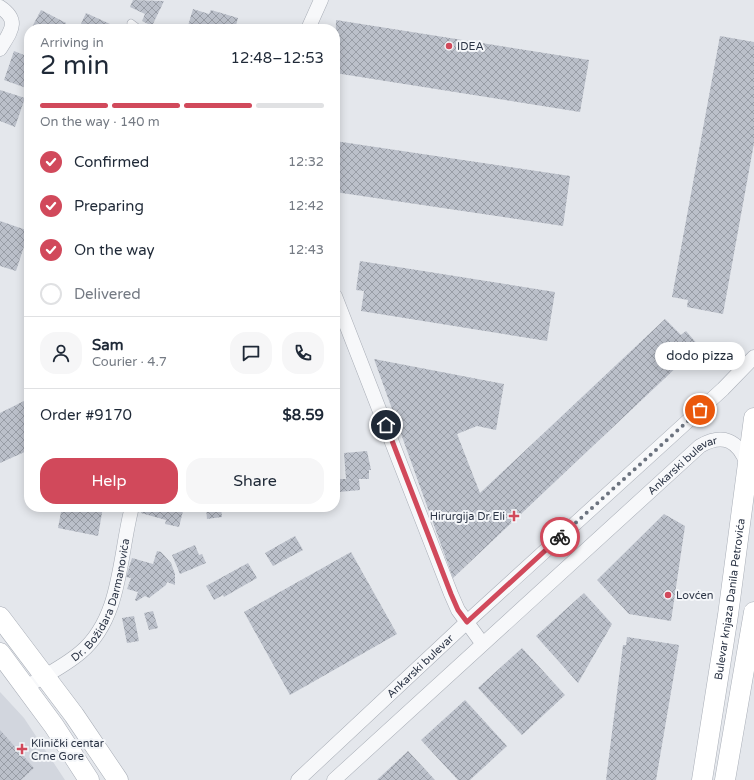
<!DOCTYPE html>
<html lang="en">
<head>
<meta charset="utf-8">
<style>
  :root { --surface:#fff; --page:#f6f6f7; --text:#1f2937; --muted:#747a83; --line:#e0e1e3; --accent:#d1495b }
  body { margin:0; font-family:"Varela Round",sans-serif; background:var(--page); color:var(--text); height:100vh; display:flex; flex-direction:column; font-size:15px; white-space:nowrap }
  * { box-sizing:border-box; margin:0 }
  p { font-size:13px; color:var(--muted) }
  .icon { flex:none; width:22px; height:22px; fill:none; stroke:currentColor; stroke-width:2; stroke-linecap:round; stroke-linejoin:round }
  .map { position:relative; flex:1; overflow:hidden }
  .drawer { position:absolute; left:24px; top:24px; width:316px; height:488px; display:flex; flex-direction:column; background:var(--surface); border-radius:16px; box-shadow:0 2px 10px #0003 }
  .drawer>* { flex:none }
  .pin { position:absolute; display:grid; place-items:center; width:34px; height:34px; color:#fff; margin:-17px; border:2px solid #fff; border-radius:50%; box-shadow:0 1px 4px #0007 }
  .courier { position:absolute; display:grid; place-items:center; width:40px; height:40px; margin:-20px; border:3px solid #d1495b; border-radius:50%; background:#fff; color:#222; box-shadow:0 1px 5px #0007 }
  .bubble { position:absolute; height:28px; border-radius:14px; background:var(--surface); box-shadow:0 2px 10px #0003; font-size:13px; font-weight:600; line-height:28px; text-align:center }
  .summary em { font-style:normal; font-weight:600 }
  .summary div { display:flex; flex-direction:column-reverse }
  .summary { display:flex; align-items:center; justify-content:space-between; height:68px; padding:0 16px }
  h1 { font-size:26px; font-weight:600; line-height:30px }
  .bar { display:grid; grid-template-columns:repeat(4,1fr); gap:6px 4px; align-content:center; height:48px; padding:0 16px }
  .bar i { height:5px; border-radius:3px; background:var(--line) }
  .bar .selected { background:var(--accent) }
  .bar p { grid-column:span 4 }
  .line { display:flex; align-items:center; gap:10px; padding:0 16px; border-top:1px solid var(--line) }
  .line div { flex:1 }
  .round { display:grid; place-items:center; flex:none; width:42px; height:42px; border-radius:16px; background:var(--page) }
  ol { padding:0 16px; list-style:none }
  li { display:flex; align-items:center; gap:12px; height:44px }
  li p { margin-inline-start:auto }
  li .icon { padding:4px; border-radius:50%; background:var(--accent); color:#fff; stroke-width:4 }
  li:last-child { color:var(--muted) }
  li i { width:22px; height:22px; border:2px solid var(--line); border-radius:50% }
  .primary-button { display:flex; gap:8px; margin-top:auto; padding:8px 16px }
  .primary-button a { flex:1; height:46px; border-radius:16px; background:var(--accent); color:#fff; font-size:16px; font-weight:600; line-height:46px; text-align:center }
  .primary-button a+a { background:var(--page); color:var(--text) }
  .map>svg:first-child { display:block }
  .built { fill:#d2d6de }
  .building { fill:url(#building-cross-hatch) }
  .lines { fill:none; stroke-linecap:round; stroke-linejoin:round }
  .lane-casing { stroke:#a9aeb7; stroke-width:8 }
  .street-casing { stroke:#a9aeb7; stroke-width:15 }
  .secondary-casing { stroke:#a9aeb7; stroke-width:21 }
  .lane { stroke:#f7f8fa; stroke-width:7 }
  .street { stroke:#f7f8fa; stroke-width:14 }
  .secondary { stroke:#fff; stroke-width:20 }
  .done { stroke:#6c737f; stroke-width:4; stroke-dasharray:0 7.2 }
  .route { stroke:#d1495b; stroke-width:5 }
  .poi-dot { fill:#d1495b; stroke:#f4f6f9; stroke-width:1.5 }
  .labels { text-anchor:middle; stroke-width:4; stroke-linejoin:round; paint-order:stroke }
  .poi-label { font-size:11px; fill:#2b3445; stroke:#f4f6f9; text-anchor:start }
  .street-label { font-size:11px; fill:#2b3445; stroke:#f4f6f9 }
</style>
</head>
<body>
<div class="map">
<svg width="754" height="780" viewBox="0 0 754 780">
  <defs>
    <pattern id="building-cross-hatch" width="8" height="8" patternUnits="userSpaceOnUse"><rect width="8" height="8" fill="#bbc0ca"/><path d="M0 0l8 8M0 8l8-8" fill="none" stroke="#989da6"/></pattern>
  </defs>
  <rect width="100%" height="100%" fill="#e4e7ec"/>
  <polygon class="built" points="0,692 24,718 65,780 0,780"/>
  <g class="building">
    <polygon points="133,0 164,1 152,26 142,21 145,14 130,7"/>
    <polygon points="193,9 209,14 211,10 238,18 235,29 187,29"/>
    <polygon points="41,10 66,23 64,28 67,29 31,29"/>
    <polygon points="86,13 110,24 108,29 86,29 80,26"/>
    <polygon points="336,20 589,60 580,112 335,73"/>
    <polygon points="720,36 754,42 754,143 723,314 687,307 688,300 672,297"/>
    <polygon points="14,51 29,57 29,89 4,80"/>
    <polygon points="0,90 25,98 15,127 0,121"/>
    <polygon points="335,141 570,176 563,226 335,192"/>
    <polygon points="0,221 29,231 16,271 0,266"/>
    <polygon points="360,261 555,292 547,341 361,311 364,291 356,290"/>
    <polygon points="665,319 681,335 686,331 699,346 453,578 374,359 504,384 496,430 477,426 457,434 480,493"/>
    <polygon points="24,401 29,403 29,450 0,463 0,413"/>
    <polygon points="367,451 371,470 369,470 369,479 359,479 360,490 339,492 338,479 346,479 344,453"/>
    <polygon points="62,507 103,507 98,536 58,528"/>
    <polygon points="143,507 184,507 179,527 165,524 166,520 141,513"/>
    <polygon points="206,507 221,507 222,517 207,519"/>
    <polygon points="664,514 685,526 671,621 629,614 597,580"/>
    <polygon points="295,536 303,550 273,566 265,553"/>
    <polygon points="195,545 199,555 202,554 206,563 180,574 172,555"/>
    <polygon points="157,551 161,552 171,563 175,574 175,585 167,582 166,585 149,598 145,596 137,601 135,600 138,592 127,589 131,578 126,577 132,558 153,564"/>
    <polygon points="351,552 397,634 290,695 244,612"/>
    <polygon points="248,563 257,578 224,597 223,595 214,600 206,586"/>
    <polygon points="584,593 612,624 578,683 536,636"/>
    <polygon points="153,611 158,628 149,630 144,613"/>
    <polygon points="134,616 139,641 127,643 122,618"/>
    <polygon points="627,637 679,645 656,780 606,780 623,645 626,645"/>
    <polygon points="522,648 565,695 522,735 478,688"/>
    <polygon points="465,700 507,746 470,780 458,780 421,740"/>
    <polygon points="0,730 34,768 21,780 0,780"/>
    <polygon points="408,751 435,780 377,780"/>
  </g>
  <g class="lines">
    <g class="lane-casing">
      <polyline id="lane" points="131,23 139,29"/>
    </g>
    <g class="street-casing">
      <g id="street">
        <path d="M0,7C21,21 10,32 0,49"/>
        <polyline points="308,29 321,0"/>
        <polyline points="335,296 451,594 458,610 482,643"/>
        <path id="s1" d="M26,687C44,676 65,666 81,652C122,617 119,555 132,507"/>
        <path id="s2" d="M298,780L467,622L723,389L754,357"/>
        <path id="s3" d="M334,780L700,446C723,433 738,440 747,464"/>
      </g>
    </g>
    <g class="secondary-casing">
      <g id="secondary">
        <polyline points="0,617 74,715 118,780"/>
        <polyline points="0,653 54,726 89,780"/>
        <path id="s4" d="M702,780L728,615L754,418"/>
        <polyline points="725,780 754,612"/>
      </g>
    </g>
    <use href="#lane" class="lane"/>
    <use href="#street" class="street"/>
    <use href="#secondary" class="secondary"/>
  </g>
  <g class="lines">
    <polyline class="done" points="560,537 700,410"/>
    <polyline class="route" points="386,425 451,594 458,610 467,622 560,537"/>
  </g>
  <g class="poi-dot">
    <circle cx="449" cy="46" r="4"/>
    <path d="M512 510h4v4h4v4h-4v4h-4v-4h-4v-4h4z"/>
    <circle cx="668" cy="595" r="4"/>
    <path d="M20 743h4v4h4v4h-4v4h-4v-4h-4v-4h4z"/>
  </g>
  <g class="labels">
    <g class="poi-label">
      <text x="457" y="50">IDEA</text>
      <text x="505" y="520" text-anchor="end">Hirurgija Dr Eli</text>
      <text x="676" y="599">Lovćen</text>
      <text x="31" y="747">Klinički centar<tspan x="31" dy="13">Crne Gore</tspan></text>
    </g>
    <g class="street-label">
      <text dy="4" stroke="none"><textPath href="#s3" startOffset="470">Ankarski bulevar</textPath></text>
      <text dy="4" stroke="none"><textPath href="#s1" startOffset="122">Dr. Božidara Darmanovića</textPath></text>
      <text dy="4" stroke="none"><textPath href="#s4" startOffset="183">Bulevar knjaza Danila Petrovića</textPath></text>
      <text dy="4" stroke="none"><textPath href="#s2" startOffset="167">Ankarski bulevar</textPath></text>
    </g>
  </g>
</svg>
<div class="pin" style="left:700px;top:410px;background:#ea580c"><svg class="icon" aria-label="bag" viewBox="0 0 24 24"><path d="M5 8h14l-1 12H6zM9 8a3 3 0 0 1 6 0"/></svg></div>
<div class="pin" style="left:386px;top:425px;background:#1f2937"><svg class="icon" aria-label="home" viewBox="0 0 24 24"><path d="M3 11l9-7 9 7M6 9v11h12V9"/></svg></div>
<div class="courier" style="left:560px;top:537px"><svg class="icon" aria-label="bike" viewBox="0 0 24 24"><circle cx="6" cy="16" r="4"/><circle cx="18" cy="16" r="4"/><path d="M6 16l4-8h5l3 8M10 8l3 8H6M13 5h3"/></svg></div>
<div class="bubble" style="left:655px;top:342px;width:90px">dodo pizza</div>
<section class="drawer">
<div class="summary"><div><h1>2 min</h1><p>Arriving in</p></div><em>12:48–12:53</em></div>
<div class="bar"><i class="selected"></i><i class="selected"></i><i class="selected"></i><i></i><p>On the way · 140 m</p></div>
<ol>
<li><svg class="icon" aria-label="check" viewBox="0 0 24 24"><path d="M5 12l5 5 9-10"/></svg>Confirmed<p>12:32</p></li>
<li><svg class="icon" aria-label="check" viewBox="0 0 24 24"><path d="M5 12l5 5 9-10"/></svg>Preparing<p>12:42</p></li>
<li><svg class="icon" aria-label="check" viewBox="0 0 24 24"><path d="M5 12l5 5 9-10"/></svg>On the way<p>12:43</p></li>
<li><i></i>Delivered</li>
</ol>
<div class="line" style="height:72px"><a class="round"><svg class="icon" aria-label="person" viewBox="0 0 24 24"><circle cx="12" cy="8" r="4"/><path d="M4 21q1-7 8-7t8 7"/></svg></a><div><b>Sam</b><p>Courier · 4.7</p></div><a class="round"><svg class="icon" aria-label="chat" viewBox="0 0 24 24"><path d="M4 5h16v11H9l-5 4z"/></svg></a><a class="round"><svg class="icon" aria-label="phone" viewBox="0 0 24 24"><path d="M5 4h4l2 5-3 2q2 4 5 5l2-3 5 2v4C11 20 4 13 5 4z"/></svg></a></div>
<div class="line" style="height:52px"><div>Order #9170</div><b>$8.59</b></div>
<div class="primary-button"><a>Help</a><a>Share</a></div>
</section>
</div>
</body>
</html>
